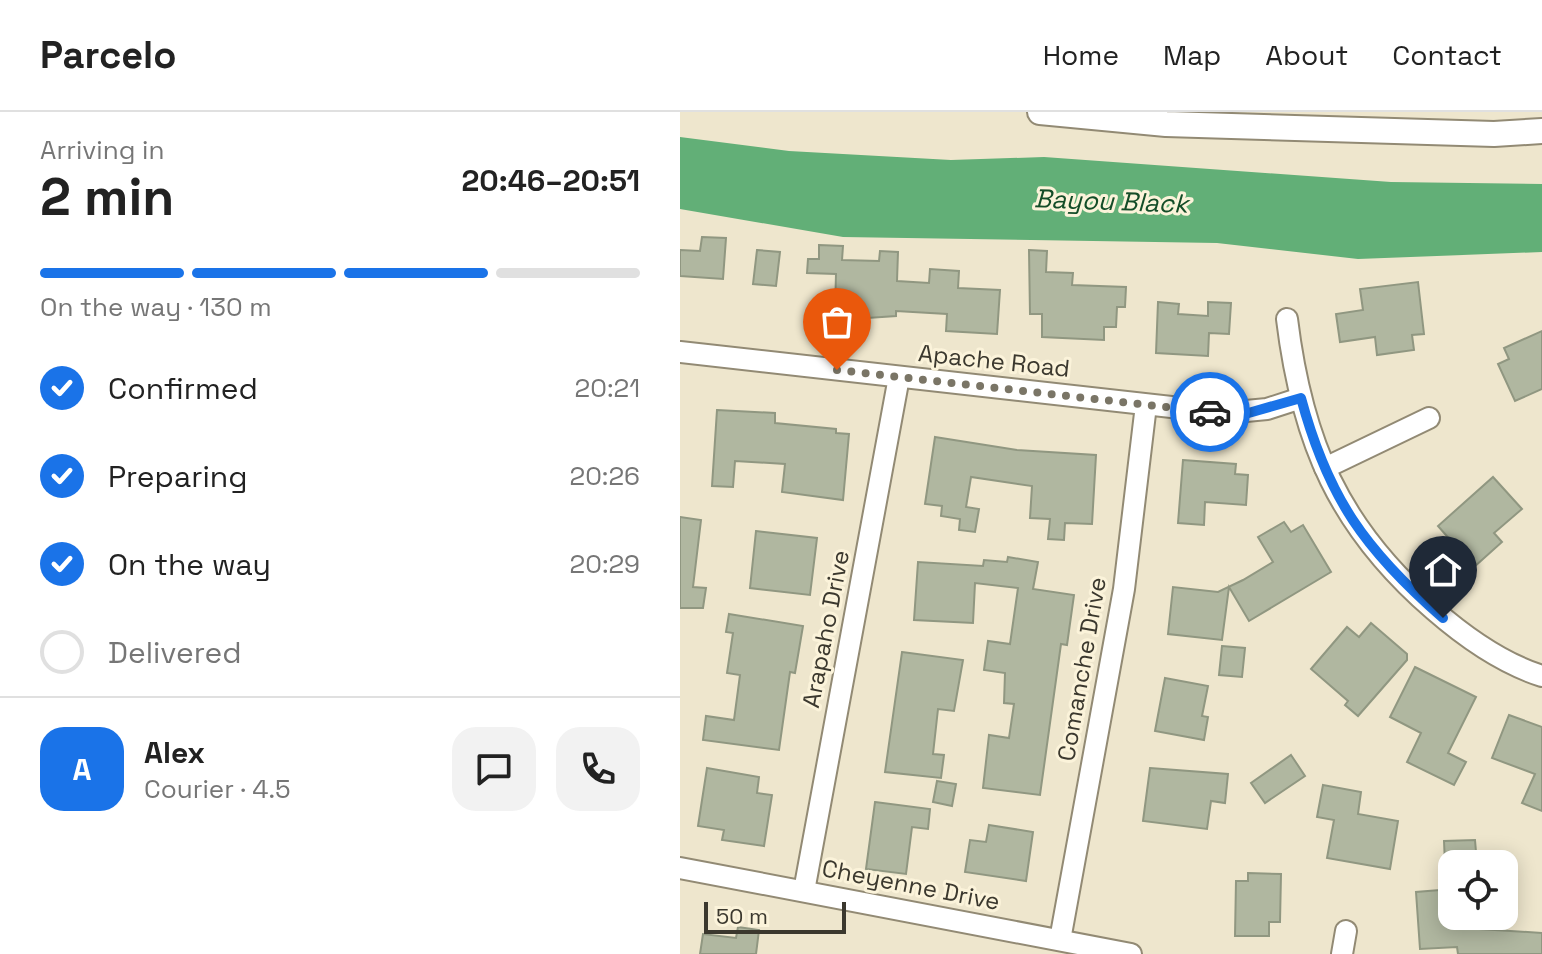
<!DOCTYPE html>
<html lang="en">
<head>
<meta charset="utf-8">
<style>
  :root { --surface:#fff; --page:#f2f2f2; --text:#222; --muted:#767676; --line:#e0e0e0; --accent:#1a73e8 }
  body { margin:0; font-family:"Space Grotesk",sans-serif; background:var(--page); color:var(--text); height:100vh; display:flex; flex-direction:column; font-size:30px; white-space:nowrap }
  * { box-sizing:border-box; margin:0 }
  p { font-size:26px; color:var(--muted) }
  .icon { flex:none; width:44px; height:44px; fill:none; stroke:currentColor; stroke-width:2; stroke-linecap:round; stroke-linejoin:round }
  .map { position:relative; flex:1; overflow:hidden }
  .panel { display:flex; flex-direction:column; background:var(--surface); width:680px }
  .panel>* { flex:none }
  .fabs { position:absolute; left:758px; top:738px; display:grid; gap:16px }
  .fabs a { display:grid; place-items:center; width:80px; height:80px; border-radius:16px; background:var(--surface); box-shadow:0 4px 20px #0003; font-size:40px }
  .scale { position:absolute; left:24px; bottom:20px; width:142px; box-sizing:border-box; padding-left:8px; border:4px solid #3b382e; border-top:0; font-size:22px; line-height:28px; white-space:nowrap; color:#3b382e; -webkit-text-stroke:6px #fbf3da; paint-order:stroke }
  .pin { position:absolute; display:grid; place-items:center; width:68px; height:68px; color:#fff; margin:-82px -34px; border-radius:50% 50% 50% 0; rotate:-45deg; box-shadow:0 0 8px #0007 }
  .pin .icon { rotate:45deg }
  .courier { position:absolute; display:grid; place-items:center; width:80px; height:80px; margin:-40px; border:6px solid #1a73e8; border-radius:50%; background:#fff; color:#222; box-shadow:0 2px 10px #0007 }
  .summary em { font-style:normal; font-weight:600 }
  .summary div { display:flex; flex-direction:column-reverse }
  .summary { display:flex; align-items:center; justify-content:space-between; height:136px; padding:0 40px }
  h1 { font-size:52px; font-weight:600; line-height:60px }
  .bar { display:grid; grid-template-columns:repeat(4,1fr); gap:12px 8px; align-content:center; height:96px; padding:0 40px }
  .bar i { height:10px; border-radius:6px; background:var(--line) }
  .bar .current { background:var(--accent) }
  .bar p { grid-column:span 4 }
  .line { display:flex; align-items:center; gap:20px; padding:0 40px; border-top:2px solid var(--line) }
  .line div { flex:1 }
  .round { display:grid; place-items:center; flex:none; width:84px; height:84px; border-radius:24px; background:var(--page) }
  ol { padding:0 40px; list-style:none }
  li { display:flex; align-items:center; gap:24px; height:88px }
  li p { margin-inline-start:auto }
  li .icon { padding:8px; border-radius:50%; background:var(--accent); color:#fff; stroke-width:4 }
  li:last-child { color:var(--muted) }
  li i { width:44px; height:44px; border:4px solid var(--line); border-radius:50% }
  header { display:flex; align-items:center; gap:48px; box-sizing:border-box; height:112px; padding:0 40px; background:var(--surface); border-bottom:2px solid var(--line) }
  header strong { font-size:38px }
  nav { display:flex; gap:44px; margin-inline-start:auto; font-size:28px }
  main { display:flex; flex:1; min-height:0 }
  .map>svg:first-child { display:block }
  .water { fill:#62af77 }
  .building { fill:#b0b7a0; stroke:#909781; stroke-width:2 }
  .lines { fill:none; stroke-linecap:round; stroke-linejoin:round }
  .minor-casing { stroke:#928a74; stroke-width:24 }
  .major-casing { stroke:#928a74; stroke-width:28 }
  .minor { stroke:#fff; stroke-width:20 }
  .major { stroke:#fff; stroke-width:24 }
  .done { stroke:#7a7566; stroke-width:8; stroke-dasharray:0 14.4 }
  .route { stroke:#1a73e8; stroke-width:10 }
  .labels { text-anchor:middle; stroke-width:6; stroke-linejoin:round; paint-order:stroke }
  .street-label { font-size:24px; fill:#3b382e; stroke:#fbf3da }
  .water-label { font-size:26px; font-style:italic; fill:#144d28; stroke:#fbf3da }
</style>
</head>
<body>
<header>
<strong>Parcelo</strong>
<nav><a>Home</a><a>Map</a><a>About</a><a>Contact</a></nav>
</header>
<main>
<section class="panel">
<div class="summary"><div><h1>2 min</h1><p>Arriving in</p></div><em>20:46–20:51</em></div>
<div class="bar"><i class="current"></i><i class="current"></i><i class="current"></i><i></i><p>On the way · 130 m</p></div>
<ol>
<li><svg class="icon" aria-label="check" viewBox="0 0 24 24"><path d="M5 12l5 5 9-10"/></svg>Confirmed<p>20:21</p></li>
<li><svg class="icon" aria-label="check" viewBox="0 0 24 24"><path d="M5 12l5 5 9-10"/></svg>Preparing<p>20:26</p></li>
<li><svg class="icon" aria-label="check" viewBox="0 0 24 24"><path d="M5 12l5 5 9-10"/></svg>On the way<p>20:29</p></li>
<li><i></i>Delivered</li>
</ol>
<div class="line" style="height:144px"><b class="round" style="background:var(--accent);color:#fff">A</b><div><b>Alex</b><p>Courier · 4.5</p></div><a class="round"><svg class="icon" aria-label="chat" viewBox="0 0 24 24"><path d="M4 5h16v11H9l-5 4z"/></svg></a><a class="round"><svg class="icon" aria-label="phone" viewBox="0 0 24 24"><path d="M5 4h4l2 5-3 2q2 4 5 5l2-3 5 2v4C11 20 4 13 5 4z"/></svg></a></div>
</section>
<div class="map">
<svg width="862" height="842" viewBox="0 0 862 842">
  <rect width="100%" height="100%" fill="#eee6cd"/>
  <polygon class="water" points="0,25 109,39 271,48 364,45 711,70 862,72 862,140 678,147 537,131 163,125 0,97"/>
  <g class="building">
    <polygon points="22,125 46,126 43,167 0,164 0,138 20,139"/>
    <polygon points="139,133 163,134 162,148 199,149 200,139 218,140 217,169 249,171 250,157 279,159 278,176 320,178 317,222 266,219 267,202 216,199 216,204 173,207 173,199 155,198 156,162 127,161 128,147 139,147"/>
    <polygon points="77,138 100,140 96,174 73,172"/>
    <polygon points="349,138 367,139 366,160 393,161 392,173 446,175 445,195 437,195 436,215 424,215 424,228 362,225 362,202 350,202"/>
    <polygon points="738,170 744,222 732,223 734,238 697,243 695,225 660,230 656,202 683,198 680,177"/>
    <polygon points="478,190 499,192 498,202 528,204 528,190 551,191 549,222 529,221 528,244 476,241"/>
    <polygon points="862,219 862,277 835,289 818,252 829,247 824,236"/>
    <polygon points="37,298 95,301 95,311 156,317 156,321 169,322 163,388 102,380 105,352 55,349 53,375 32,374"/>
    <polygon points="255,325 337,338 416,343 412,412 385,411 384,428 368,427 370,407 350,406 352,374 291,365 286,395 299,397 295,420 279,418 280,407 261,404 262,394 245,392"/>
    <polygon points="503,348 556,352 555,362 568,363 566,393 525,390 524,413 498,411"/>
    <polygon points="813,365 842,397 814,421 822,430 794,455 758,414"/>
    <polygon points="0,405 21,408 13,475 26,476 23,496 0,496"/>
    <polygon points="604,410 611,420 623,413 651,460 569,509 549,475 542,528 488,522 493,475 538,480 563,468 593,450 578,425"/>
    <polygon points="76,419 137,426 130,483 70,476"/>
    <polygon points="328,445 358,450 353,477 394,483 387,533 381,532 360,683 303,676 309,623 329,626 334,592 324,591 325,561 304,558 308,529 330,532 338,476 295,471 293,511 234,508 238,450 303,454 304,448 327,450"/>
    <polygon points="49,502 123,514 115,561 110,560 99,638 23,628 26,604 54,608 60,563 47,561 53,521 46,520"/>
    <polygon points="691,511 727,542 727,548 678,604 665,593 668,589 631,557 667,515 679,525"/>
    <polygon points="542,534 565,536 562,565 539,563"/>
    <polygon points="222,540 283,548 274,599 258,597 253,642 264,643 261,666 205,660"/>
    <polygon points="735,555 796,585 768,641 786,650 774,673 727,650 741,621 710,605"/>
    <polygon points="485,566 528,574 522,604 528,605 524,628 475,619"/>
    <polygon points="829,603 862,615 862,699 842,691 855,662 812,646"/>
    <polygon points="611,643 625,664 585,691 571,671"/>
    <polygon points="27,656 79,665 77,681 92,683 84,734 42,728 44,718 18,714"/>
    <polygon points="470,656 548,662 545,691 531,689 527,717 463,709"/>
    <polygon points="257,669 276,672 272,694 253,690"/>
    <polygon points="643,673 681,680 678,702 718,709 710,757 647,746 654,708 637,705"/>
    <polygon points="195,690 250,697 248,717 232,715 226,762 186,757"/>
    <polygon points="309,713 353,720 346,769 285,760 290,728 306,730"/>
    <polygon points="795,728 797,752 765,752 764,729"/>
    <polygon points="568,761 601,762 600,810 589,810 589,824 555,824 556,769 568,769"/>
    <polygon points="772,777 772,804 799,804 800,817 862,821 862,842 778,842 777,835 740,837 736,780"/>
    <polygon points="58,815 79,818 76,842 20,842 23,822 56,826"/>
  </g>
  <g class="lines">
    <g class="minor-casing">
      <g id="minor">
        <path d="M607,207C622,330 659,416 754,498C785,525 821,551 862,564"/>
        <polyline points="0,240 545,301 587,297 621,286"/>
        <polyline points="645,356 749,306"/>
        <polyline points="0,756 451,842"/>
        <polyline points="124,779 219,265"/>
        <polyline points="380,828 444,477 466,293"/>
        <polyline points="662,842 666,819"/>
      </g>
    </g>
    <g class="major-casing">
      <polyline id="major" points="360,0 486,12 814,22 862,19"/>
    </g>
    <use href="#minor" class="minor"/>
    <use href="#major" class="major"/>
  </g>
  <g class="lines">
    <polyline class="done" points="157,258 530,300"/>
    <path class="route" d="M530,300L565,302L621,286C648,386 685,438 763,506"/>
  </g>
  <g class="labels">
    <g class="street-label">
      <text transform="translate(314 249) rotate(6)" y="8">Apache Road</text>
      <text transform="translate(146 517) rotate(-79)" y="8">Arapaho Drive</text>
      <text transform="translate(402 557) rotate(-80)" y="8">Comanche Drive</text>
      <text transform="translate(231 773) rotate(11)" y="8">Cheyenne Drive</text>
    </g>
    <g class="water-label">
      <text transform="translate(431 89) rotate(2)" y="9">Bayou Black</text>
    </g>
  </g>
</svg>
<div class="fabs">
<a><svg class="icon" aria-label="locate" viewBox="0 0 24 24"><circle cx="12" cy="12" r="6"/><path d="M12 2v4M12 18v4M2 12h4M18 12h4"/></svg></a>
</div>
<div class="scale">50 m</div>
<div class="pin" style="left:157px;top:258px;background:#ea580c"><svg class="icon" aria-label="bag" viewBox="0 0 24 24"><path d="M5 8h14l-1 12H6zM9 8a3 3 0 0 1 6 0"/></svg></div>
<div class="pin" style="left:763px;top:506px;background:#1f2937"><svg class="icon" aria-label="home" viewBox="0 0 24 24"><path d="M3 11l9-7 9 7M6 9v11h12V9"/></svg></div>
<div class="courier" style="left:530px;top:300px"><svg class="icon" aria-label="car" viewBox="0 0 24 24"><path d="M5 17H2v-5l4-1 3-4h7l3 4 3 1v5h-3M9 17h6M6 11h13"/><circle cx="7" cy="17" r="2"/><circle cx="17" cy="17" r="2"/></svg></div>
</div>
</main>
</body>
</html>
